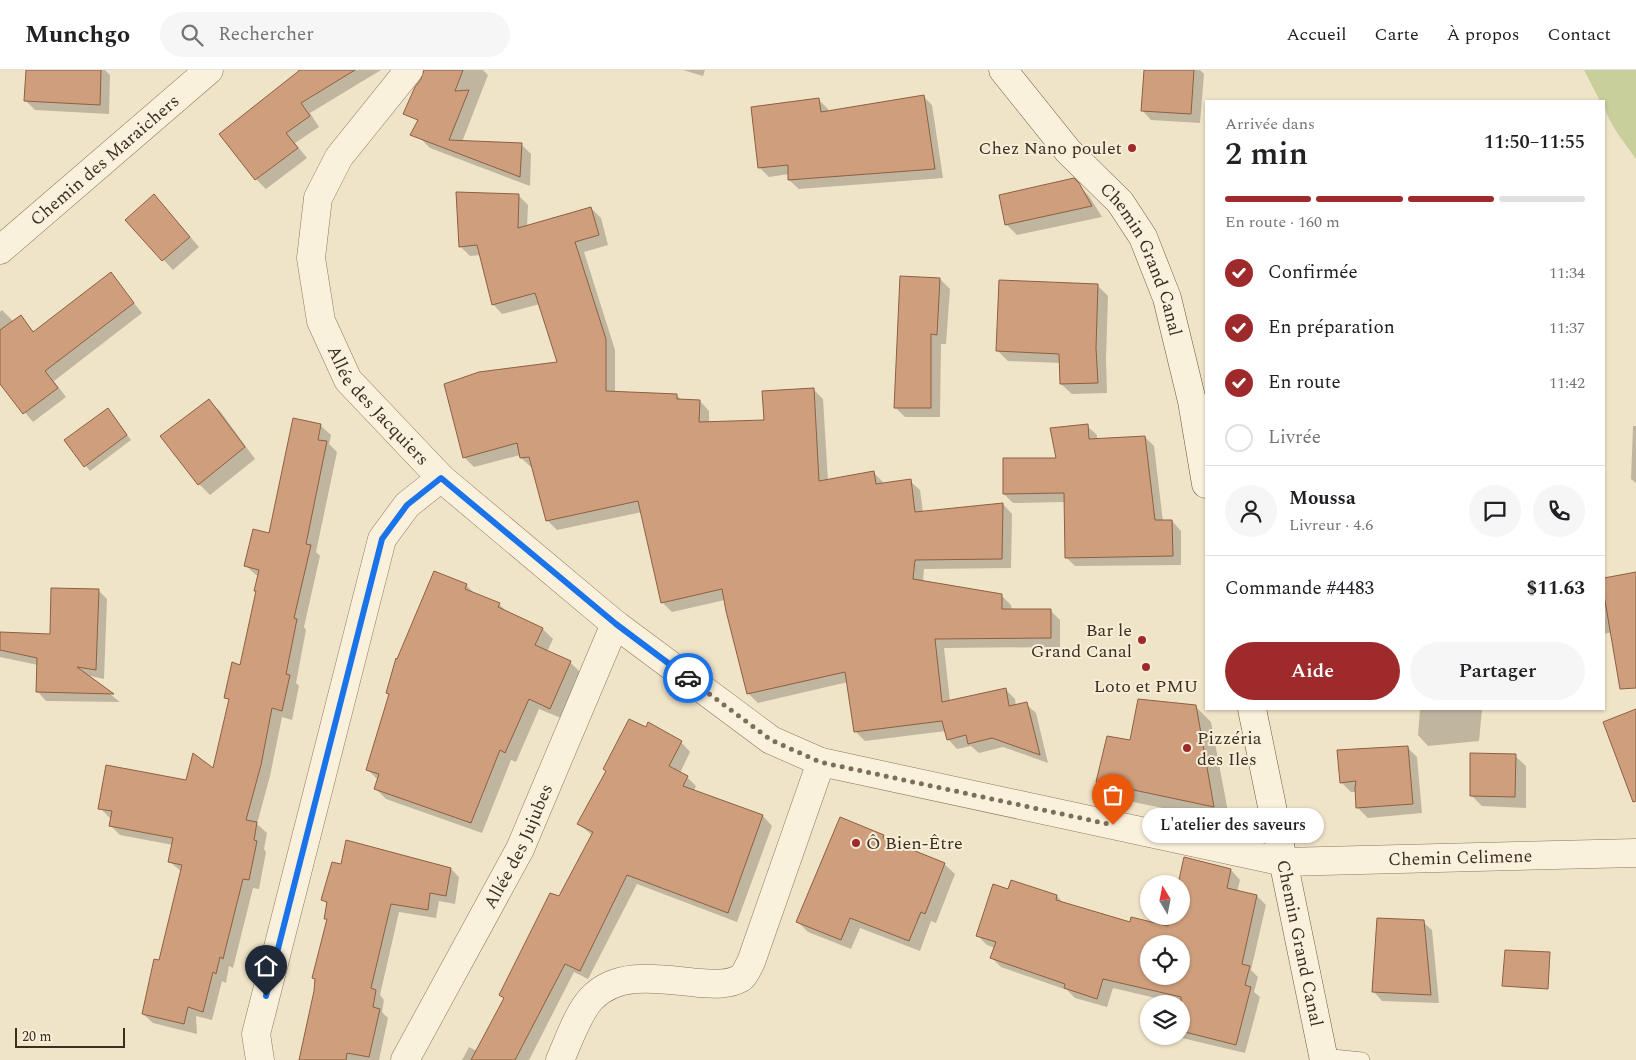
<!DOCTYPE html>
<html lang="fr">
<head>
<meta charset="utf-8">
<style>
  :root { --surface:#fff; --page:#f6f6f6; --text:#202124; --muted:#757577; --line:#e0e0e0; --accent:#9e2a2b }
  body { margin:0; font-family:Spectral,serif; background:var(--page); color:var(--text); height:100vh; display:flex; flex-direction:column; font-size:19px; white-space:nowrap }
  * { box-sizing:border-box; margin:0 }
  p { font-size:16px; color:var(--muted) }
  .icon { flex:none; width:28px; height:28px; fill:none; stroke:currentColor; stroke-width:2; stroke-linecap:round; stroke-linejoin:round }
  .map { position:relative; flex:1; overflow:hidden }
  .drawer { position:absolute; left:1205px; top:30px; width:400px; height:610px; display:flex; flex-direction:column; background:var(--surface); border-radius:0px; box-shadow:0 1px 4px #0004 }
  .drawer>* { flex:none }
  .needle { width:32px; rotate:350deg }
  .controls { position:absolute; left:1140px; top:805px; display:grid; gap:10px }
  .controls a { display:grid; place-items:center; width:50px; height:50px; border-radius:50%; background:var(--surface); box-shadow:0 1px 4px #0004; font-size:25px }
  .scale { position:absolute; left:15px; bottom:12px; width:110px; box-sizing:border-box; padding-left:5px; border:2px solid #3d2e20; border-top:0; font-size:14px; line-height:18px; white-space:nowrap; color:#3d2e20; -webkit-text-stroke:4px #f7eed8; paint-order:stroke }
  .pin { position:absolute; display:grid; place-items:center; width:42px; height:42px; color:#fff; margin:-51px -21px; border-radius:50% 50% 50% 0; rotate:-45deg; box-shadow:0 0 5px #0007 }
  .pin .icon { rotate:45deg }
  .courier { position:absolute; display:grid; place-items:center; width:50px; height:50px; margin:-25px; border:4px solid #1a73e8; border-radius:50%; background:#fff; color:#222; box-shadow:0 1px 6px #0007 }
  .bubble { position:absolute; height:35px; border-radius:18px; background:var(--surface); box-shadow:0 1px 4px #0004; font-size:16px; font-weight:600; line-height:35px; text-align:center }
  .head em { font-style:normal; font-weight:600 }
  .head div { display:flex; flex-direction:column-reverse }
  .head { display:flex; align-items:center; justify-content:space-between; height:85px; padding:0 20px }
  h1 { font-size:32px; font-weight:600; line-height:38px }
  .bar { display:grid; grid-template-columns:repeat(4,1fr); gap:8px 5px; align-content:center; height:60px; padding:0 20px }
  .bar i { height:6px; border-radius:4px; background:var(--line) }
  .bar .on { background:var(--accent) }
  .bar p { grid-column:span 4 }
  .line { display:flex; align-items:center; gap:12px; padding:0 20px; border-top:1px solid var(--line) }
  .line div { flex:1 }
  .round { display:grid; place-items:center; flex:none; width:52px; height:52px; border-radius:26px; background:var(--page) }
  ol { padding:0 20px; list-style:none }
  li { display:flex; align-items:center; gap:15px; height:55px }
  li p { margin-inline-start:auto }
  li .icon { padding:5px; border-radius:50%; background:var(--accent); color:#fff; stroke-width:4 }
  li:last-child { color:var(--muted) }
  li i { width:28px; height:28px; border:2px solid var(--line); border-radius:50% }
  .action { display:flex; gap:10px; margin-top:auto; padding:10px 20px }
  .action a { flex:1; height:58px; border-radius:30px; background:var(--accent); color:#fff; font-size:20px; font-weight:600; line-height:58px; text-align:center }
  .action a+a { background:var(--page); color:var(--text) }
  header { display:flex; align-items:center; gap:30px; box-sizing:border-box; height:70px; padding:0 25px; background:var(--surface); border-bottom:1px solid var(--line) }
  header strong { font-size:24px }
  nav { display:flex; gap:28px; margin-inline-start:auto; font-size:18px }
  .search { width:350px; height:45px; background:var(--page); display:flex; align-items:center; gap:12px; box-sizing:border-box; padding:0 18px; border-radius:28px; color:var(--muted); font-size:19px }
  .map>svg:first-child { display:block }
  .green { fill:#c9cf9b }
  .shadow { fill:#0003; fill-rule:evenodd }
  .building { fill:#cf9f7d; stroke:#8d5f41; fill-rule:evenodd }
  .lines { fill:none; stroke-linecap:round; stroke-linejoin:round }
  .lane-casing { stroke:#8d765c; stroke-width:16 }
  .street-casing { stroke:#8d765c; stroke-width:29 }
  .secondary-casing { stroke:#6f573f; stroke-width:29 }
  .lane { stroke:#faf1dc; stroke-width:15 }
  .street { stroke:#faf1dc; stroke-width:28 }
  .secondary { stroke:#faf1dc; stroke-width:28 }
  .done { stroke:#7c6e5b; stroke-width:5; stroke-dasharray:0 9 }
  .route { stroke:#1a73e8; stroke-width:6 }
  .poi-dot { fill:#9e2a2b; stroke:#f7eed8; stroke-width:2 }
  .labels { text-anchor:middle; stroke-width:4; stroke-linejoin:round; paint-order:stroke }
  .poi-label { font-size:18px; fill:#3d2e20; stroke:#f7eed8; text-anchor:end }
  .street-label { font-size:18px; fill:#3d2e20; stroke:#f7eed8 }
</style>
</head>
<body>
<header>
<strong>Munchgo</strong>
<div class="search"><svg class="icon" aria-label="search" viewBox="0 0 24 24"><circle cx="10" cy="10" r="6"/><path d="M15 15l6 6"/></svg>Rechercher</div>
<nav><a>Accueil</a><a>Carte</a><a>À propos</a><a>Contact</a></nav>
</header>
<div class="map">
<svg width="1636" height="990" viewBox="0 0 1636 990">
  <rect width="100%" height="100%" fill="#f0e4c8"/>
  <path class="green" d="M1584,0H1636V89C1626,74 1604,49 1604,31H1600Z"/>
  <g class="shadow">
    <polygon points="27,0 105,0 110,5 109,44 35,40 25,30"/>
    <polygon points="297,0 381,0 310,43 319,57 295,73 307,88 266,119 256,109 299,3"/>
    <polygon points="446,0 483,0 488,5 462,72 521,74 531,84 530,116 430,78 420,68"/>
    <polygon points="683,0 705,0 703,6"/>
    <polygon points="1145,0 1200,0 1204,4 1200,53 1151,50 1142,40"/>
    <polygon points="923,26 932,35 943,108 799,119 789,110 789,104 769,107 760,98 819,30 828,39 828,42"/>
    <polygon points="1073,110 1089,126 1102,147 1017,165 1006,154"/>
    <polygon points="519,126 528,135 527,157 591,138 601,148 608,175 584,182 615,280 615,323 676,325 682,330 700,331 709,341 709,353 765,351 814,320 823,329 828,411 873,402 883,412 883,415 910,411 920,420 923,442 1003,434 1012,444 1011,498 924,499 923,512 1002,526 1011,535 1012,541 1050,540 1060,550 1060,577 944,578 950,631 1005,619 1015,629 1016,636 1026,634 1036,643 1048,693 1003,677 979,683 971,676 957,679 948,669 946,661 865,671 855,661 848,612 758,633 748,623 725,530 672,542 663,533 642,442 557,460 547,450 533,397 531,397 521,388 520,385 474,397 464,387 558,293 540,234 502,244 493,234 481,185 470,186 460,176"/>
    <polygon points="164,136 199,177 173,200 127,150"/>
    <polygon points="111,204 142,243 54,311 66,327 33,352 0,313 0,242 2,240 14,252 21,247 35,263"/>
    <polygon points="940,209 950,219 946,274 941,274 940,347 905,347 895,337"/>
    <polygon points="1098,216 1108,226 1106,289 1107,323 1072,324 1061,314 1060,293 1008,291 998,281"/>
    <polygon points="209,331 220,341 255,389 210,425 199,414"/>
    <polygon points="113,345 131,370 90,401 66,370"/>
    <polygon points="294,349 321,356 331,365 329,374 337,382 316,482 320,486 304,557 306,560 296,613 299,616 292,650 282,647 270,706 257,754 267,763 264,779 266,782 259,819 253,818 233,898 229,896 226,913 222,911 212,950 196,946 197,964 153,953 143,944 160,891 182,802 170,792 173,775 120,765 110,755 111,749 100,738 187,711 214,701 230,631 226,627 241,596 257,522 255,520 259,506 256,505 246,496 270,464"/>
    <polygon points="1087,356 1097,365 1097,370 1145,367 1154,376 1163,452 1172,451 1181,461 1181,495 1075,496 1066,487 1066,432 1013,433 1004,424 1057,389"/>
    <polygon points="1633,356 1636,356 1636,413 1631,409"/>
    <polygon points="1636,503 1636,584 1612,562 1604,564 1604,509"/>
    <polygon points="466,515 476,525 499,534 508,543 543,559 553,569 547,582 570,592 580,602 561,648 539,639 516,692 511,690 482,763 386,729 375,718 378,710 368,700 390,626 387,623"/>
    <polygon points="98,520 107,529 104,609 86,605 120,632 46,631 38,622 38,595 0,587 0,563 51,565"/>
    <polygon points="1195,636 1211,652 1230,752 1114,728 1098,712 1131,671"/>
    <polygon points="1420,639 1482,639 1479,671 1428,676 1418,665"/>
    <polygon points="681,672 690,682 680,703 687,707 696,716 694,721 763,746 772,756 737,852 637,814 588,909 574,902 529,990 462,990 469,977 477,981 505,929 501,926 560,827 593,766 579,754"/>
    <polygon points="1407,677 1417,687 1422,743 1368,748 1358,738 1356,722 1351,722 1341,712"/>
    <polygon points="1515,686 1526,696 1526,738 1482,736 1471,725"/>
    <polygon points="883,766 888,771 944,794 955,804 936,853 931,851 920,881 860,858 851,879 808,862 798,852"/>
    <polygon points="342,796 451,799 459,807 455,834 439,831 436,848 399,842 380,925 384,930 382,942 388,948 379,990 308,990 328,851 325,848 328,835 323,830"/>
    <path d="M1231,800L1240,810L1237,822L1257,826L1266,835L1251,900L1258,907L1254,922L1260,927L1245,983L1182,968L1180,966L1181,934L1113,918L1107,937L1075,928L1067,920L1001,897L992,888L995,878L987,875L977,865L1009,821L1012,812L1057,826L1064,834L1131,854L1169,858ZM1149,874H1181V906H1149Z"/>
    <polygon points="1423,852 1432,860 1439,933 1382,931 1374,922"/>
  </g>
  <g class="building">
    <polygon points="26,0 101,0 100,35 24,31"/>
    <polygon points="300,0 355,0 301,33 310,46 286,63 298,78 255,110 219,64"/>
    <polygon points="424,0 463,0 455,21 469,20 449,70 522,73 520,107 410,65 418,50 403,44 415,17 421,9"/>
    <polygon points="1144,0 1194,0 1191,44 1141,41"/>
    <polygon points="924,25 935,99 788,110 788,95 758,98 751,37 819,28 821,42"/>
    <polygon points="1074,108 1079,113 1092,136 1005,155 999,125"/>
    <polygon points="456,122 519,124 518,158 591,137 599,165 575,172 606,269 606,321 677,324 677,329 700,330 699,352 764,350 762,321 814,318 819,411 874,401 876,414 911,409 915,442 1003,433 1002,489 915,490 913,509 1002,524 1002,539 1051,539 1051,568 935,569 942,632 1006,618 1009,636 1027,632 1040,685 992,668 968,674 966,665 947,670 942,651 854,662 845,602 747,624 726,541 722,519 661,533 638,431 546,451 529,387 520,388 517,373 463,388 444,314 479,302 557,292 535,223 492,235 477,175 459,177"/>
    <polygon points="154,124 190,167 162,191 125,150"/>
    <polygon points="111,202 134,233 45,301 58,318 23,344 0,314 0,260 21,245 33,262"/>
    <polygon points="900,206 940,208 937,265 931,264 931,338 894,338"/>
    <polygon points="999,210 1098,214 1096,278 1098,313 1060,314 1059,284 996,281"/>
    <polygon points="209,329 245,377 198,415 160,366"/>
    <polygon points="108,338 127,365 84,397 64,370"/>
    <polygon points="293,348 321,354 318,370 327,371 306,474 311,475 294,548 297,549 286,604 290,605 282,641 272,638 261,695 246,750 257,752 254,770 257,771 249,810 243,809 223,889 220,887 216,904 213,902 203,942 188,937 184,954 142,944 154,889 159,890 182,795 168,792 173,768 109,756 112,741 98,739 106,695 186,710 193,683 213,698 229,629 224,628 232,592 240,595 256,521 254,521 259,500 244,496 253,459 269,463"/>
    <polygon points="1088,354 1089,369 1145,366 1155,450 1172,450 1173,486 1065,488 1064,423 1003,424 1003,388 1056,388 1050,358"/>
    <polygon points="434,501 467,514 465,519 500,533 498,537 543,558 535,575 571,591 550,639 529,629 505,683 500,680 471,753 374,719 379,704 366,700 389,624 386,623 396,588 397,589"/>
    <polygon points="1636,502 1636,618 1620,619 1604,525 1604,508"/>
    <polygon points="51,518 99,519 96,600 77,597 114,624 36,622 37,588 0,580 0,562 50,564"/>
    <polygon points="1138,629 1196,635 1214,737 1096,712 1107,666 1130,670"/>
    <polygon points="1636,639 1636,731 1633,732 1603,652"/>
    <polygon points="629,649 646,657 648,652 682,671 669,696 688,706 683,716 763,745 728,843 627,805 580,901 565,894 515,990 471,990 504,928 499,925 550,823 559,826 593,762 577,754 606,701 603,699"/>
    <polygon points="1408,676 1413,734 1356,738 1355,718 1356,711 1340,713 1337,680"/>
    <polygon points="1470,683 1516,684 1515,727 1470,726"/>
    <polygon points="840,747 884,765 883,768 945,793 925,844 921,842 909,871 850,848 841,870 796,852"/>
    <polygon points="346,770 451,798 446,826 430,823 428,840 391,834 371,918 376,920 373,937 380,939 369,987 347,983 346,990 299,990 314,921 315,909 312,908 327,849 324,849 327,832 321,830 332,792 341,794"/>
    <path d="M1184,787L1231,799L1227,818L1257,825L1242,894L1250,896L1245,915L1251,917L1236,975L1181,961V927L1103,909L1097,929L1064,918L1065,914L990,888L996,872L976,866L993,814L1008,819L1011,810L1057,825L1056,830L1130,852L1131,847L1168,856L1171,846H1181V814H1178ZM1149,874H1181V906H1149Z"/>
    <polygon points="1377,848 1424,850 1431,925 1372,922"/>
    <polygon points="1505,880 1550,882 1548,919 1502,916"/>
  </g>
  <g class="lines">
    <g class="lane-casing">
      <polyline id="lane" points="1323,986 1362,990"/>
    </g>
    <g class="street-casing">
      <g id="street">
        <path id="s1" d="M409,0L339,87L318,128L311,188L321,251L348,310L441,408L615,554L771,670L821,692L1284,792L1636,783"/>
        <path id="s2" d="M0,180L209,0"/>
        <polyline points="260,990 256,964 382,469 407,435 441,408"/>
        <path id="s3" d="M405,990L520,779L615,554"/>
        <path d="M560,990C568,972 578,943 591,929C619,899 665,910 700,913C714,914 729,915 741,908C745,905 748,897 751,892L821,692"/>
      </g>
    </g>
    <g class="secondary-casing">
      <g id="secondary">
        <path id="s4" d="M1003,0L1068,81L1120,132L1143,167L1167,228L1192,331L1206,414"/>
        <path id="s5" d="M1252,639L1324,990"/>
      </g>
    </g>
    <use href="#lane" class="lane"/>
    <use href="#street" class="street"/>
    <use href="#secondary" class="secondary"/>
  </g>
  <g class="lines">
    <polyline class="done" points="688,608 771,670 820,692 1113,755"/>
    <polyline class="route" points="266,926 382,469 407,435 441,408 616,554 688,608"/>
  </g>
  <g class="poi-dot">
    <circle cx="1132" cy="78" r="5"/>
    <circle cx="1142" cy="570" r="5"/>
    <circle cx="1146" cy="597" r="5"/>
    <circle cx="1187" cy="678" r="5"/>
    <circle cx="856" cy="773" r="5"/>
  </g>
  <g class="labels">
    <g class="poi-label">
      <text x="1122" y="84">Chez Nano poulet</text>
      <text x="1132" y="566">Bar le<tspan x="1132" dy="21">Grand Canal</tspan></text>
      <text x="1146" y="622" text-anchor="middle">Loto et PMU</text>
      <text x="1197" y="674" text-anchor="start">Pizzéria<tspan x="1197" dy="21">des Iles</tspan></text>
      <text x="866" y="779" text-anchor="start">Ô Bien-Être</text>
    </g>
    <g class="street-label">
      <text dy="6" stroke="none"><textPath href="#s2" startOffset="138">Chemin des Maraichers</textPath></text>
      <text dy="6" stroke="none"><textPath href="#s4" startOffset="238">Chemin Grand Canal</textPath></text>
      <text dy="6" stroke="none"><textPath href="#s1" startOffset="385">Allée des Jacquiers</textPath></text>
      <text dy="6" stroke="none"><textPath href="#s3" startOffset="242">Allée des Jujubes</textPath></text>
      <text dy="6" stroke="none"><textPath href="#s1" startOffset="1608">Chemin Celimene</textPath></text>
      <text dy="6" stroke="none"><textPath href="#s5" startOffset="239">Chemin Grand Canal</textPath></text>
    </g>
  </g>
</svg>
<div class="controls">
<a><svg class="needle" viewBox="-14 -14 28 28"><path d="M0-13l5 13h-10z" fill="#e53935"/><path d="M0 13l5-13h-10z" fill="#757577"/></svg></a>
<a><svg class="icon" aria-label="locate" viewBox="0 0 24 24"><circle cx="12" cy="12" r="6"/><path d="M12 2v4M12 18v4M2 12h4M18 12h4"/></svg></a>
<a><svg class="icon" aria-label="layers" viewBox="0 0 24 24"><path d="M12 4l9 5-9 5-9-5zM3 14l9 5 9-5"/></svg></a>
</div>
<div class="scale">20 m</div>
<div class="pin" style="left:1113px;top:755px;background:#ea580c"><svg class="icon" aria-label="bag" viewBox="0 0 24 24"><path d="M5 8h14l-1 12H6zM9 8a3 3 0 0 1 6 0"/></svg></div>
<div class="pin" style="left:266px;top:926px;background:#1f2937"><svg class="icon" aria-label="home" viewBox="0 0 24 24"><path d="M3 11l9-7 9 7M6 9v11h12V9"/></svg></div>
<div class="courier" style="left:688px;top:608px"><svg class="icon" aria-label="car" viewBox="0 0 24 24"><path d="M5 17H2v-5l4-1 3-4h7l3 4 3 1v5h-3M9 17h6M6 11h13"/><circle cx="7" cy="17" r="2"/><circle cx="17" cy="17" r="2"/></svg></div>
<div class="bubble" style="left:1142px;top:738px;width:182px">L'atelier des saveurs</div>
<section class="drawer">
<div class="head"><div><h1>2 min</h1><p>Arrivée dans</p></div><em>11:50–11:55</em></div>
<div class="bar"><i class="on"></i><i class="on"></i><i class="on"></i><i></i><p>En route · 160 m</p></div>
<ol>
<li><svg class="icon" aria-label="check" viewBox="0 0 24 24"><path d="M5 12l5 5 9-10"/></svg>Confirmée<p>11:34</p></li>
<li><svg class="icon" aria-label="check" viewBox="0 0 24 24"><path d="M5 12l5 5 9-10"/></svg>En préparation<p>11:37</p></li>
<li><svg class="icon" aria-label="check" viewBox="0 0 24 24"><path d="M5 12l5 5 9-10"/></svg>En route<p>11:42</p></li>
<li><i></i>Livrée</li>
</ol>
<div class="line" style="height:90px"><a class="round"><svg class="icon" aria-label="person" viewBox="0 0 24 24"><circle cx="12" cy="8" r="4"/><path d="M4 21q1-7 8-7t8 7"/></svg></a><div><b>Moussa</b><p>Livreur · 4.6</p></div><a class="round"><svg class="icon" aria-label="chat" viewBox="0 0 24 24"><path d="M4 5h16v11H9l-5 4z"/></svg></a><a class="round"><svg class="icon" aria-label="phone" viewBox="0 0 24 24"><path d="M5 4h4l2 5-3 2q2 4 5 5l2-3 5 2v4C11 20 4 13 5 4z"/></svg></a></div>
<div class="line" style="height:65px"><div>Commande #4483</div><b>$11.63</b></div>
<div class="action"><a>Aide</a><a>Partager</a></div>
</section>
</div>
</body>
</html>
